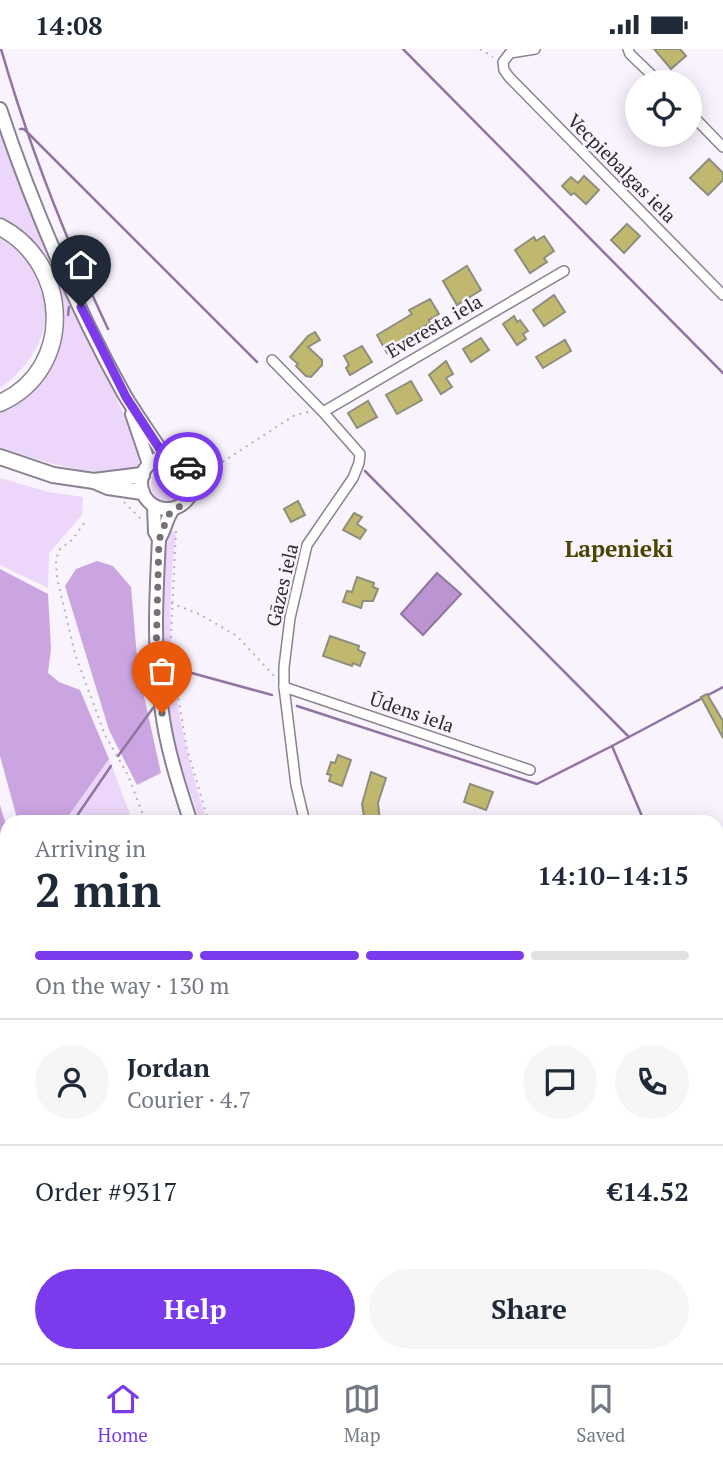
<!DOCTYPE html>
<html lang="en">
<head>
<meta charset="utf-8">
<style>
  :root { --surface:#fff; --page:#f6f6f7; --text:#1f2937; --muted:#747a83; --line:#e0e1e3; --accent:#7c3aed }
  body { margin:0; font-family:"PT Serif",serif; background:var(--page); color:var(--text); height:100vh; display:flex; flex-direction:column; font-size:26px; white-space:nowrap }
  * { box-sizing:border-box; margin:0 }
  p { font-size:23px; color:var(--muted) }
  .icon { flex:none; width:38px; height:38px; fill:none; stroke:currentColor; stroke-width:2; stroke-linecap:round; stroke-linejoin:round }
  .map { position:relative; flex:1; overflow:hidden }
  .sheet { position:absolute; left:0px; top:766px; width:724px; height:548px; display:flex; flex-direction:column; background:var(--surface); border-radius:21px 21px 0 0; box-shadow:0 4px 18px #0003 }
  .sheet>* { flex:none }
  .controls { position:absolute; left:625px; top:21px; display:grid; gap:14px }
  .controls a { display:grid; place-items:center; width:77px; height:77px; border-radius:50%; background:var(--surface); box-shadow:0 4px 18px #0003; font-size:35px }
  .pin { position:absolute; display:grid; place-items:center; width:60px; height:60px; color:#fff; margin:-72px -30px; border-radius:50% 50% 50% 0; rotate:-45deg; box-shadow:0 0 7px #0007 }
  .pin .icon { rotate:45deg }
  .courier { position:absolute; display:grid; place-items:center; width:70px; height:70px; margin:-35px; border:5px solid #7c3aed; border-radius:50%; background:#fff; color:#222; box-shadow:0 2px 9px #0007 }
  .overview em { font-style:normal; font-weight:800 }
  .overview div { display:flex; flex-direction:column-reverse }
  .overview { display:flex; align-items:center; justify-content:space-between; height:119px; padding:0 35px }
  h1 { font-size:46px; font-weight:800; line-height:52px }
  .bar { display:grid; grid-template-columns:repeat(4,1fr); gap:10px 7px; align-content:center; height:84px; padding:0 35px }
  .bar i { height:9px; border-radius:5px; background:var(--line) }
  .bar .current { background:var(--accent) }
  .bar p { grid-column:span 4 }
  .line { display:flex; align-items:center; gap:18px; padding:0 35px; border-top:2px solid var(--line) }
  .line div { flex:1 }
  .round { display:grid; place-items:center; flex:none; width:74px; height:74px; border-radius:37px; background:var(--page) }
  .cta { display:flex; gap:14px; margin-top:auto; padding:14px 35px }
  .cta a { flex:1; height:80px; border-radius:42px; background:var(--accent); color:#fff; font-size:28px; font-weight:800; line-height:80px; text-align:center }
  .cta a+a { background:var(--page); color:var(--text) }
  .status { display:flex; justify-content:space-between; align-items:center; height:49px; padding:0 35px; background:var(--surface); direction:ltr }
  .status svg { height:19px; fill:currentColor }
  .tab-bar { display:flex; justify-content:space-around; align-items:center; height:98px; border-top:2px solid var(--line); background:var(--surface); font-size:19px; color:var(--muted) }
  .tab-bar a { display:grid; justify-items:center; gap:4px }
  .tab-bar .current { color:var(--accent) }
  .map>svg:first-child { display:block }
  .built { fill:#f5eafd }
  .green { fill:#ecd6f9 }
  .forest { fill:#cba5e2 }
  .water { fill:#bb95d1; stroke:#9175a1; stroke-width:2 }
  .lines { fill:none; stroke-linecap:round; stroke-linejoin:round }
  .stream { stroke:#9175a1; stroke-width:2.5 }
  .building { fill:#c1b86f; stroke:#8f8e7d; stroke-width:2 }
  .service-casing { stroke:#8b8291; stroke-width:8 }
  .minor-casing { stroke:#8b8291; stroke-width:12 }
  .secondary-casing { stroke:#8b8291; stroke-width:16 }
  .primary-casing { stroke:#8b8291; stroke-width:18 }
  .motorway-casing { stroke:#8b8291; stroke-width:19 }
  .path { stroke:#b7b2bb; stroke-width:2; stroke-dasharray:2 5; stroke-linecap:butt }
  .service { stroke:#fff; stroke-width:4.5 }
  .minor { stroke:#fff; stroke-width:9 }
  .secondary { stroke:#fff; stroke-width:12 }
  .primary { stroke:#fff; stroke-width:14 }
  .motorway { stroke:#fff; stroke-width:16 }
  .done { stroke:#757078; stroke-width:7; stroke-dasharray:0 12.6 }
  .route { stroke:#7c3aed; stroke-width:9 }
  .labels { text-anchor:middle; stroke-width:5; stroke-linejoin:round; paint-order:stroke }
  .street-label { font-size:19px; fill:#2e2a31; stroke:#f9f3fd }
  .quarter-label { font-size:23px; font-weight:bold; fill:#4c4501; stroke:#f9f3fd }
</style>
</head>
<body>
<div class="status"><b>14:08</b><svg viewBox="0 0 49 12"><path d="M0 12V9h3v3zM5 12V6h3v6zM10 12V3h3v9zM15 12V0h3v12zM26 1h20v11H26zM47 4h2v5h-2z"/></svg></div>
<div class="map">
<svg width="723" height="1314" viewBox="0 0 723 1314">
  <rect width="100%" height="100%" fill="#f9f3fd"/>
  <polygon class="built" points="718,1054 723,1064 723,1140 718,1144"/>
  <g class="green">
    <path d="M0,83L24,148L136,392L139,407L138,417C115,436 27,409 0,398V361C12,358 23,349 32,341C85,292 69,195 0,170Z"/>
    <path d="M0,188C64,228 58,298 0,339Z"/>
    <circle cx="168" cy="436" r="17"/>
    <polygon points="0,429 48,443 83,448 82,466 49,504 48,539 0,516"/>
    <path d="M168,480L173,482L176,486C162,593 175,672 207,773H200C193,749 183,725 176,701C157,631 156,551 168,480Z"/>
    <polygon points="109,710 133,773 64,773"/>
    <polygon points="0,1031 7,1054 7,1206 0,1199"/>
    <polygon points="216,1307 376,1307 365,1314 204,1314"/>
  </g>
  <g class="forest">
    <polygon points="97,512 113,517 131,538 138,620 161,724 137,736 109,681 65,537 76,520"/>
    <polygon points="0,520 48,545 51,600 48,624 59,633 80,641 109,710 64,773 18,773 0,707"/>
    <polygon points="0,756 7,779 7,872 0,844"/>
  </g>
  <polygon class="water" points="437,524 461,545 423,586 401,565"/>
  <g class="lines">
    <g class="stream">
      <path d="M1,0C29,97 65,189 108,280"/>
      <polyline points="403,0 723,324"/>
      <polyline points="20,80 24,80 257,313"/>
      <polyline points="68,266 69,258"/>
      <polyline points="365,422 629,688"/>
      <polyline points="181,624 188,623 272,646"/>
      <polyline points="297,657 537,735 612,697"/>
      <polyline points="118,707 153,659"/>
      <polyline points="72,774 111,717"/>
      <polyline points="645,774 612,697 723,638"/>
      <polyline points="718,942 723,954"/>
      <polyline points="718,1012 723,1010"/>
      <polyline points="718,1044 723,1055"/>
    </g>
  </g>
  <g class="building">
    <polygon points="654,0 680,0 686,7 671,20"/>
    <polygon points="709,110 723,124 723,131 708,146 690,129"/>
    <polygon points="584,127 599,141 586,155 574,144 571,146 562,137 571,128 578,134"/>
    <polygon points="627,175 640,187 624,204 611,191"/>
    <polygon points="544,187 554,202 544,209 547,213 530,224 515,201 534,188 536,192"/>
    <polygon points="467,217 481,241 457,256 443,232"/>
    <polygon points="554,246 565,263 544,277 533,261"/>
    <polygon points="430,250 439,265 429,271 430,274 409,286 410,288 404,292 405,294 387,304 377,286 412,265 409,261"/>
    <polygon points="514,267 517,273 520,271 528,282 523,285 526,290 517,296 503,275"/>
    <polygon points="315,283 320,291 308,298 322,311 322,316 311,328 306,327 296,317 298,315 290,308 308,287"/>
    <polygon points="481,289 489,301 471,313 463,300"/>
    <polygon points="565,291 571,302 543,319 536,308"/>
    <polygon points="362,297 372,313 350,326 346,319 349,316 344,307"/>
    <polygon points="446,312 453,325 446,329 452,338 441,345 429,326"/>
    <polygon points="411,332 422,351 397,365 386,346"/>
    <polygon points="368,352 377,368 357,379 348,364"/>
    <polygon points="298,452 305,466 291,473 284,460"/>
    <polygon points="354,464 362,468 357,475 366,481 360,490 343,481"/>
    <polygon points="357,528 374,534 373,538 378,540 373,552 363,552 361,559 343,553 347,542 352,543"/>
    <polygon points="330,587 359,597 358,601 365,604 360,617 353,614 352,617 323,607"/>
    <polygon points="707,645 723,672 723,689 701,648"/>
    <polygon points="338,706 351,711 342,737 329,732 331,726 327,725 331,713 335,714"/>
    <polygon points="371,723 386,729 378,754 380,772 365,774 362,755"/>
    <polygon points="470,735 493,743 486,761 464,753"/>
  </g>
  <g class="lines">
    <g class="service-casing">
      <polyline id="service" points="520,1311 522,1314"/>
    </g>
    <g class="minor-casing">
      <g id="minor">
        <polyline points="535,0 510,4 503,13 504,21 509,28 723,246"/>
        <polyline points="628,0 630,5 659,33"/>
        <polyline points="690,64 723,98"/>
        <polyline points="272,311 323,363 360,405 359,414 353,429 307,496 290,569 284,618 284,638 296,736 305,774"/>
        <polyline points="323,363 564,222"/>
        <polyline points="284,638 530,721"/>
        <polyline points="718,999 723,996"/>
        <polyline points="718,1154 723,1150"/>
        <polyline points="718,1290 723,1286"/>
        <polyline points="629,1307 634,1314"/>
        <polyline points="184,1314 196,1307"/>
        <polyline points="687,1314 695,1307"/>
      </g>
    </g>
    <g class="secondary-casing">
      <g id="secondary">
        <path d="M0,60C31,154 76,259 124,345C137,367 152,387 165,408"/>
        <polyline points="132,365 149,415"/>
        <circle cx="167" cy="434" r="26"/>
        <path d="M154,458L155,483L159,490C156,548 153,606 162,663C167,701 179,737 191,774"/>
        <path d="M159,490C165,481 166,470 173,460"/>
        <polyline points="0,1305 9,1314"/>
        <polyline points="398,1307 402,1314"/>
      </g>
    </g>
    <g class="primary-casing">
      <g id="primary">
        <polyline points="0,408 53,426 94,432 108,438 142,443"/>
        <polyline points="94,432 142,426"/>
      </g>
    </g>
    <g class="motorway-casing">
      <g id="motorway">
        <path d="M0,178C70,214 76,320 0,354"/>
        <polyline points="0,933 7,956"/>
        <polyline points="0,988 7,1011"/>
        <polyline points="98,1307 100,1314"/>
        <polyline points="116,1307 118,1314"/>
      </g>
    </g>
    <g class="path">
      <polyline points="480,0 493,8"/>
      <polyline points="193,432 295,366 309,363"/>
      <polyline points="124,453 142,471"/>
      <polyline points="84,474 73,490 59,501 56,511 57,529 75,605 105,686 128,726 146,774"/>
      <polyline points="176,482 171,586 176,636 187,700 209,774"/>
      <polyline points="171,554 199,565 237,587 274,627"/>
    </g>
    <use href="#service" class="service"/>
    <use href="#minor" class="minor"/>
    <use href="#secondary" class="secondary"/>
    <use href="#primary" class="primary"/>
    <use href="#motorway" class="motorway"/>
  </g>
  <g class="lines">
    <path class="done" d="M162,664L156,606L159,490C164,482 164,472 170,464C176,457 172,462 179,458C195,449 196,432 188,418"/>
    <polyline class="route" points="81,258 126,348 165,408 181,412 188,418"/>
  </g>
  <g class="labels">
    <g class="street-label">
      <text transform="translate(622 119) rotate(45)" y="7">Vecpiebalgas iela</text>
      <text transform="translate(434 277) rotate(-30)" y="7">Everesta iela</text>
      <text transform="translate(282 536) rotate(-77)" y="7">Gāzes iela</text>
      <text transform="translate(412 663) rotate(19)" y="7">Ūdens iela</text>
    </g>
    <g class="quarter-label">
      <text x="619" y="508">Lapenieki</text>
    </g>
  </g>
</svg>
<div class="controls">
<a><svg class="icon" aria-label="locate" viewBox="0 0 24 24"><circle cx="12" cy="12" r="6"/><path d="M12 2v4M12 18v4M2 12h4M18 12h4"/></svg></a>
</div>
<div class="pin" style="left:162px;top:664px;background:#ea580c"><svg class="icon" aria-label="bag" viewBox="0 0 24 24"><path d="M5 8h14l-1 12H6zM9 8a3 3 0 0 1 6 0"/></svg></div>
<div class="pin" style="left:81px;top:258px;background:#1f2937"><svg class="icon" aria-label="home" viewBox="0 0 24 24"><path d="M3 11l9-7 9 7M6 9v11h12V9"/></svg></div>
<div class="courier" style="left:188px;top:418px"><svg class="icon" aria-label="car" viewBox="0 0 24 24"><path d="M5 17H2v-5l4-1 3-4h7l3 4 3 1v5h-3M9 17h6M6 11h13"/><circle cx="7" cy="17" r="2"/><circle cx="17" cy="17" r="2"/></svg></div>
<section class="sheet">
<div class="overview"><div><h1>2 min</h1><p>Arriving in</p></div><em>14:10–14:15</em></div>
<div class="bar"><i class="current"></i><i class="current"></i><i class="current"></i><i></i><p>On the way · 130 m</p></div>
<div class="line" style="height:126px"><a class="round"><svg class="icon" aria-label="person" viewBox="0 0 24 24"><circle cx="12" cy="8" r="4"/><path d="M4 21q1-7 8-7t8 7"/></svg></a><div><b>Jordan</b><p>Courier · 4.7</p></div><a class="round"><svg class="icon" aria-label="chat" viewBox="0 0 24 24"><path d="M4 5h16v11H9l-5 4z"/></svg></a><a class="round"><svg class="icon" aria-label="phone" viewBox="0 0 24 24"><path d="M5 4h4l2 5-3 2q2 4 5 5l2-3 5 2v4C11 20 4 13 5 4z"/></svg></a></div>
<div class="line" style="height:91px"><div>Order #9317</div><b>€14.52</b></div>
<div class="cta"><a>Help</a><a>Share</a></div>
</section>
</div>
<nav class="tab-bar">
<a class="current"><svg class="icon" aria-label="home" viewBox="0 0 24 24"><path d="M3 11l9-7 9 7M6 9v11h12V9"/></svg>Home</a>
<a><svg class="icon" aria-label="map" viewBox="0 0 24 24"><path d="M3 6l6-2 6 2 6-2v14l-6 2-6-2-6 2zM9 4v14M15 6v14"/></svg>Map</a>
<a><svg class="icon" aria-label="saved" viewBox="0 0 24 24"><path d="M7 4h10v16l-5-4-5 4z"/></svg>Saved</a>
</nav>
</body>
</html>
